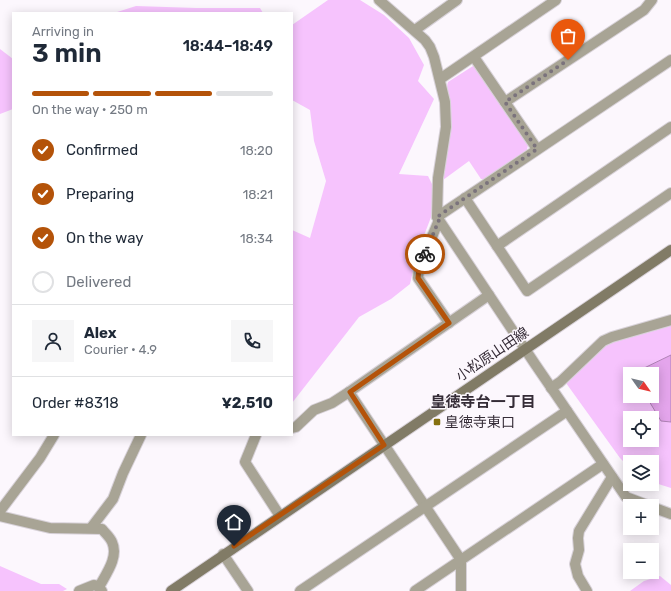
<!DOCTYPE html>
<html lang="en">
<head>
<meta charset="utf-8">
<style>
  :root { --surface:#fff; --page:#f6f6f7; --text:#1f2937; --muted:#747a83; --line:#e0e1e3; --accent:#b45309 }
  body { margin:0; font-family:Rubik,"Noto Sans JP",sans-serif; background:var(--page); color:var(--text); height:100vh; display:flex; flex-direction:column; font-size:15px; white-space:nowrap }
  * { box-sizing:border-box; margin:0 }
  p { font-size:13px; color:var(--muted) }
  .icon { flex:none; width:22px; height:22px; fill:none; stroke:currentColor; stroke-width:2; stroke-linecap:round; stroke-linejoin:round }
  .map { position:relative; flex:1; overflow:hidden }
  .side { position:absolute; left:12px; top:12px; width:281px; height:424px; display:flex; flex-direction:column; background:var(--surface); border-radius:0px; box-shadow:0 2px 10px #0003 }
  .side>* { flex:none }
  .needle { width:26px; rotate:124deg }
  .tools { position:absolute; left:623px; top:367px; display:grid; gap:8px }
  .tools a { display:grid; place-items:center; width:36px; height:36px; border-radius:0px; background:var(--surface); box-shadow:0 2px 10px #0003; font-size:20px }
  .pin { position:absolute; display:grid; place-items:center; width:34px; height:34px; color:#fff; margin:-41px -17px; border-radius:50% 50% 50% 0; rotate:-45deg; box-shadow:0 0 4px #0007 }
  .pin .icon { rotate:45deg }
  .courier { position:absolute; display:grid; place-items:center; width:40px; height:40px; margin:-20px; border:3px solid #b45309; border-radius:50%; background:#fff; color:#222; box-shadow:0 1px 5px #0007 }
  .headline em { font-style:normal; font-weight:600 }
  .headline div { display:flex; flex-direction:column-reverse }
  .headline { display:flex; align-items:center; justify-content:space-between; height:68px; padding:0 20px }
  h1 { font-size:26px; font-weight:600; line-height:30px }
  .bar { display:grid; grid-template-columns:repeat(4,1fr); gap:6px 4px; align-content:center; height:48px; padding:0 20px }
  .bar i { height:5px; border-radius:3px; background:var(--line) }
  .bar .selected { background:var(--accent) }
  .bar p { grid-column:span 4 }
  .line { display:flex; align-items:center; gap:10px; padding:0 20px; border-top:1px solid var(--line) }
  .line div { flex:1 }
  .round { display:grid; place-items:center; flex:none; width:42px; height:42px; border-radius:0px; background:var(--page) }
  ol { padding:0 20px; list-style:none }
  li { display:flex; align-items:center; gap:12px; height:44px }
  li p { margin-inline-start:auto }
  li .icon { padding:4px; border-radius:50%; background:var(--accent); color:#fff; stroke-width:4 }
  li:last-child { color:var(--muted) }
  li i { width:22px; height:22px; border:2px solid var(--line); border-radius:50% }
  .map>svg:first-child { display:block }
  .green { fill:#f6c3fd; fill-rule:evenodd }
  .water { fill:#e4a5ec; stroke:#b081b6 }
  .lines { fill:none; stroke-linecap:round; stroke-linejoin:round }
  .street-casing { stroke:#d8d2d9; stroke-width:12 }
  .secondary-casing { stroke:#d8d2d9; stroke-width:12 }
  .street { stroke:#a8a495; stroke-width:10 }
  .secondary { stroke:#817b66; stroke-width:10 }
  .done { stroke:#7b737c; stroke-width:4; stroke-dasharray:0 7.2 }
  .route { stroke:#b45309; stroke-width:5 }
  .poi-dot { fill:#867010; stroke:#fcf7fd; stroke-width:1.5 }
  .labels { text-anchor:middle; stroke-width:3; stroke-linejoin:round; paint-order:stroke }
  .street-label { font-size:14px; fill:#352c37; stroke:#fcf7fd }
  .poi-label { font-size:14px; fill:#352c37; stroke:#fcf7fd; text-anchor:start }
  .neighbourhood-label { font-size:15px; font-weight:bold; fill:#352c37; stroke:#fcf7fd }
</style>
</head>
<body>
<div class="map">
<svg width="671" height="591" viewBox="0 0 671 591">
  <rect width="100%" height="100%" fill="#fcf7fd"/>
  <g class="green">
    <polygon points="328,0 360,0 384,15 409,38 424,65 418,81 434,99 399,174 428,176 433,186 433,212 418,251 410,284 391,299 359,317 292,403 292,230 310,238 326,181 314,141 310,110 292,100 292,25"/>
    <polygon points="136,6 196,8 260,8 263,13 114,13"/>
    <polygon points="0,49 13,59 13,109 0,114"/>
    <path d="M473,66H476L528,145L527,150L485,179H481L469,161L443,180C446,156 452,130 451,106C451,98 445,89 448,82Z"/>
    <path d="M671,323V355L640,370V374H630V396H646L661,421L671,422V488L652,482V462H630V468L620,458L566,383L604,344ZM630,418H652V440H630Z"/>
    <polygon points="0,566 41,584 59,584 67,589 63,591 0,591"/>
    <polygon points="660,576 671,585 671,591 630,591 644,581"/>
  </g>
  <polygon class="water" points="671,355 671,422 661,421 646,396 652,396 652,374 640,374 640,370"/>
  <g class="lines">
    <g class="street-casing">
      <g id="street">
        <polyline points="379,0 425,40 430,47 434,57 445,102 446,127 438,178 437,217 535,364 626,497 650,506"/>
        <polyline points="415,30 457,0"/>
        <polyline points="474,57 537,149"/>
        <polyline points="440,79 556,0"/>
        <polyline points="505,102 644,10 652,0"/>
        <polyline points="465,198 527,291 671,193"/>
        <polyline points="437,217 671,60"/>
        <polyline points="439,220 419,268 418,278 449,323"/>
        <polyline points="497,246 671,127"/>
        <polyline points="551,388 560,382 603,341 612,337 671,320"/>
        <polyline points="349,392 461,560 461,591"/>
        <polyline points="292,428 296,427 314,410 332,403 349,392 489,295"/>
        <polyline points="256,435 245,462 280,516"/>
        <polyline points="652,507 671,514"/>
        <polyline points="0,511 40,458 54,435"/>
        <path d="M0,516L50,528L102,529C105,533 110,537 112,542C119,557 106,574 99,587"/>
        <polyline points="91,528 113,499 123,473 141,435"/>
        <polyline points="223,554 248,591"/>
        <polyline points="79,591 94,585 99,587 102,591"/>
        <polyline points="300,591 567,411"/>
        <polyline points="415,591 603,464"/>
        <polyline points="587,591 578,576 575,564 579,550 578,538 579,531 612,477"/>
      </g>
    </g>
    <g class="secondary-casing">
      <polyline id="secondary" points="171,591 671,250"/>
    </g>
    <use href="#street" class="street"/>
    <use href="#secondary" class="secondary"/>
  </g>
  <g class="lines">
    <polyline class="done" points="425,254 439,220 437,217 537,149 505,102 568,60"/>
    <polyline class="route" points="234,546 384,445 350,392 449,323 418,278 419,268 425,254"/>
  </g>
  <rect class="poi-dot" x="433" y="418" width="8" height="8" rx="2"/>
  <g class="labels">
    <g class="street-label">
      <text transform="translate(492 354) rotate(-34)" y="5">小松原山田線</text>
    </g>
    <g class="poi-label">
      <text x="445" y="427">皇徳寺東口</text>
    </g>
    <g class="neighbourhood-label">
      <text x="483" y="407">皇徳寺台一丁目</text>
    </g>
  </g>
</svg>
<div class="tools">
<a><svg class="needle" viewBox="-14 -14 28 28"><path d="M0-13l5 13h-10z" fill="#e53935"/><path d="M0 13l5-13h-10z" fill="#747a83"/></svg></a>
<a><svg class="icon" aria-label="locate" viewBox="0 0 24 24"><circle cx="12" cy="12" r="6"/><path d="M12 2v4M12 18v4M2 12h4M18 12h4"/></svg></a>
<a><svg class="icon" aria-label="layers" viewBox="0 0 24 24"><path d="M12 4l9 5-9 5-9-5zM3 14l9 5 9-5"/></svg></a>
<a>+</a>
<a>−</a>
</div>
<div class="pin" style="left:568px;top:60px;background:#ea580c"><svg class="icon" aria-label="bag" viewBox="0 0 24 24"><path d="M5 8h14l-1 12H6zM9 8a3 3 0 0 1 6 0"/></svg></div>
<div class="pin" style="left:234px;top:546px;background:#1f2937"><svg class="icon" aria-label="home" viewBox="0 0 24 24"><path d="M3 11l9-7 9 7M6 9v11h12V9"/></svg></div>
<div class="courier" style="left:425px;top:254px"><svg class="icon" aria-label="bike" viewBox="0 0 24 24"><circle cx="6" cy="16" r="4"/><circle cx="18" cy="16" r="4"/><path d="M6 16l4-8h5l3 8M10 8l3 8H6M13 5h3"/></svg></div>
<section class="side">
<div class="headline"><div><h1>3 min</h1><p>Arriving in</p></div><em>18:44–18:49</em></div>
<div class="bar"><i class="selected"></i><i class="selected"></i><i class="selected"></i><i></i><p>On the way · 250 m</p></div>
<ol>
<li><svg class="icon" aria-label="check" viewBox="0 0 24 24"><path d="M5 12l5 5 9-10"/></svg>Confirmed<p>18:20</p></li>
<li><svg class="icon" aria-label="check" viewBox="0 0 24 24"><path d="M5 12l5 5 9-10"/></svg>Preparing<p>18:21</p></li>
<li><svg class="icon" aria-label="check" viewBox="0 0 24 24"><path d="M5 12l5 5 9-10"/></svg>On the way<p>18:34</p></li>
<li><i></i>Delivered</li>
</ol>
<div class="line" style="height:72px"><a class="round"><svg class="icon" aria-label="person" viewBox="0 0 24 24"><circle cx="12" cy="8" r="4"/><path d="M4 21q1-7 8-7t8 7"/></svg></a><div><b>Alex</b><p>Courier · 4.9</p></div><a class="round"><svg class="icon" aria-label="phone" viewBox="0 0 24 24"><path d="M5 4h4l2 5-3 2q2 4 5 5l2-3 5 2v4C11 20 4 13 5 4z"/></svg></a></div>
<div class="line" style="height:52px"><div>Order #8318</div><b>¥2,510</b></div>
</section>
</div>
</body>
</html>
